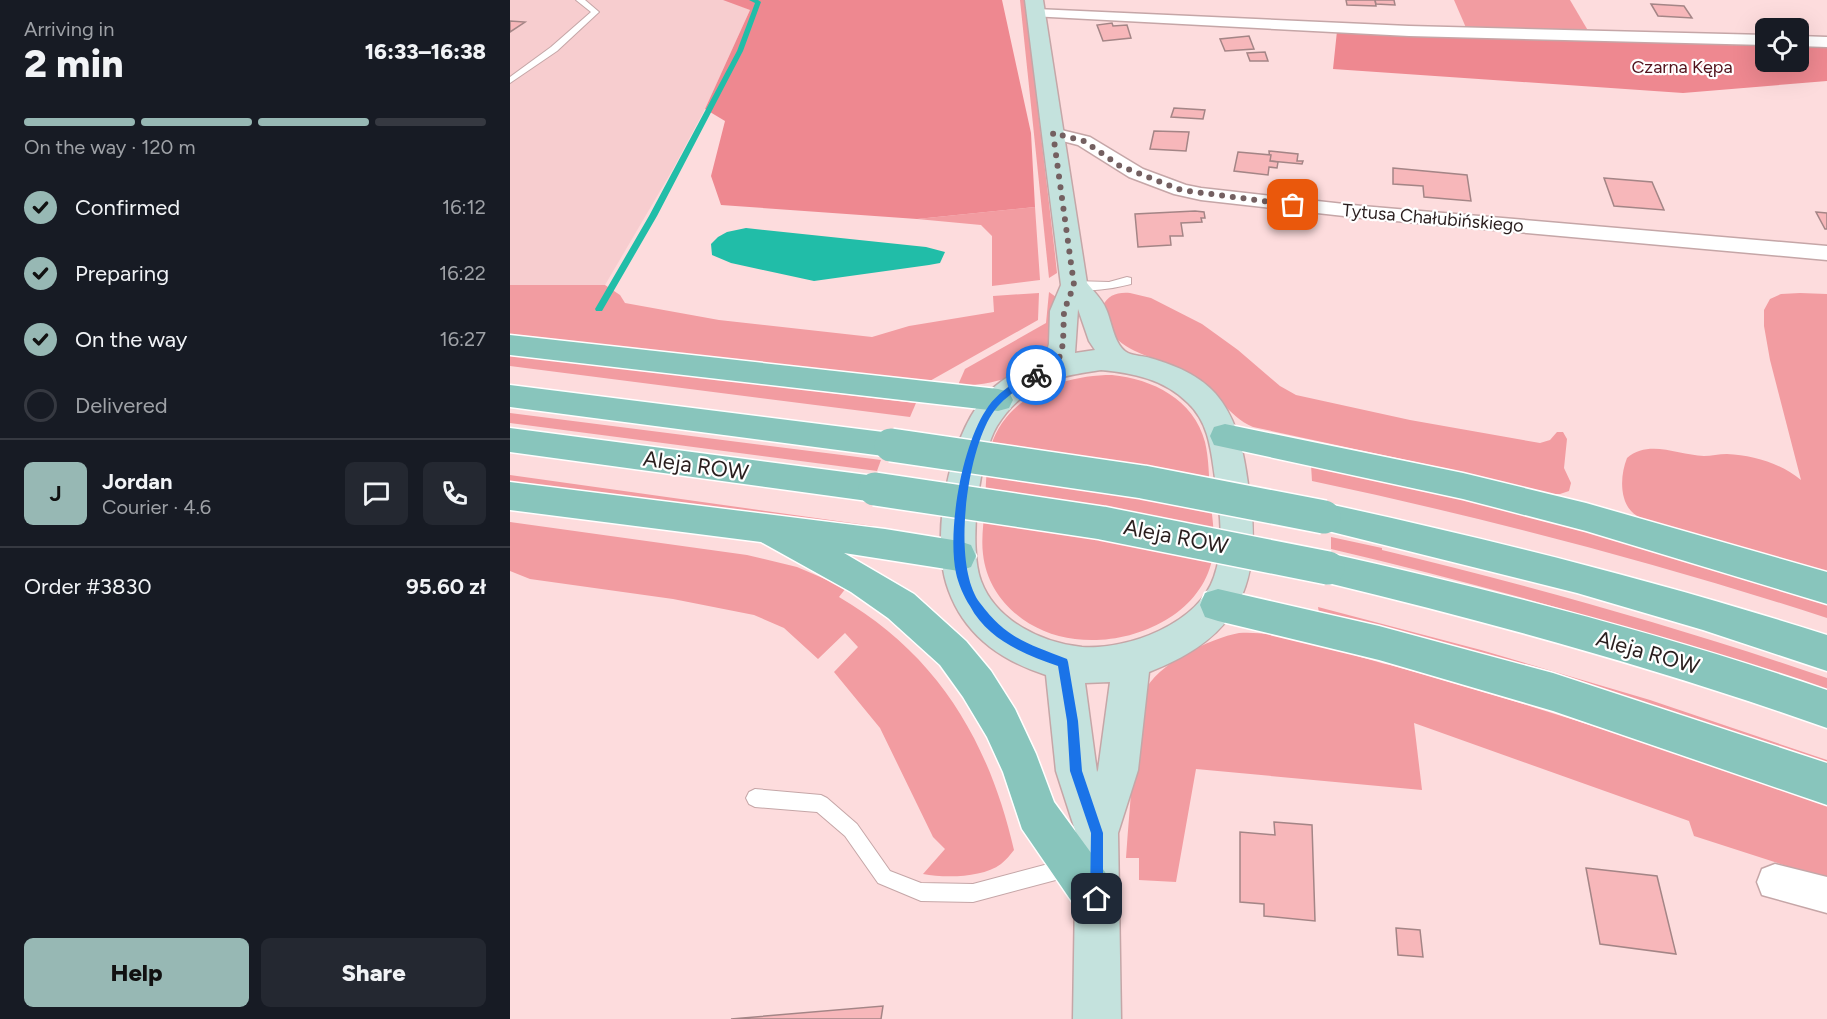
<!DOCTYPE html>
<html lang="en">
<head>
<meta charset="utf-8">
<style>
  :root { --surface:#171b24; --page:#242831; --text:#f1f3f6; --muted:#9ea1a6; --line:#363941; --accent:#97b8b4 }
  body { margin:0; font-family:Figtree,sans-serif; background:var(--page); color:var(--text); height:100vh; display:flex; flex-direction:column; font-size:22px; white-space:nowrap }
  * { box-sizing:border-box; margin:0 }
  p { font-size:20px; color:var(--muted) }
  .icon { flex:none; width:33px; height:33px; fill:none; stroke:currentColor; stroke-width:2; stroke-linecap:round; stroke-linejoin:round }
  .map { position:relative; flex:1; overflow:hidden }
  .panel { display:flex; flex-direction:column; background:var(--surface); width:510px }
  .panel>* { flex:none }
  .fabs { position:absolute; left:1245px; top:18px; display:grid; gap:12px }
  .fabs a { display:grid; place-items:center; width:54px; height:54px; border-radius:9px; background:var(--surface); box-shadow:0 6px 24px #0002; font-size:30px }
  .pin { position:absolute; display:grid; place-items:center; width:51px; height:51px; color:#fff; margin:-26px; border-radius:12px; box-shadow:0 3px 9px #0006 }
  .courier { position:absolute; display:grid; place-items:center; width:60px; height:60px; margin:-30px; border:4px solid #1a73e8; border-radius:50%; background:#fff; color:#222; box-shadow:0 2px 8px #0007 }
  .headline em { font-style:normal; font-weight:800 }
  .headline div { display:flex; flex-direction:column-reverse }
  .headline { display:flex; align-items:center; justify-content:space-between; height:102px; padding:0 24px }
  h1 { font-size:39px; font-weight:800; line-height:45px }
  .bar { display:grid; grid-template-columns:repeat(4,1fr); gap:9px 6px; align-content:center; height:72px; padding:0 24px }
  .bar i { height:8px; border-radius:4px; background:var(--line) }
  .bar .current { background:var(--accent) }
  .bar p { grid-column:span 4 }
  .line { display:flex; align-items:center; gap:15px; padding:0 24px; border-top:2px solid var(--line) }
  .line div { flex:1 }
  .round { display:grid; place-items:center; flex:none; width:63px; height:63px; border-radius:9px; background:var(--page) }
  ol { padding:0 24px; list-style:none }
  li { display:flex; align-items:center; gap:18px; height:66px }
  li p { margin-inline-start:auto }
  li .icon { padding:6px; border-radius:50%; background:var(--accent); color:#111; stroke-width:4 }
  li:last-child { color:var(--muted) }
  li i { width:33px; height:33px; border:3px solid var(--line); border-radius:50% }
  .cta { display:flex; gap:12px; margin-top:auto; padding:12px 24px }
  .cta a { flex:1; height:69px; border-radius:9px; background:var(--accent); color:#111; font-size:24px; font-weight:800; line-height:69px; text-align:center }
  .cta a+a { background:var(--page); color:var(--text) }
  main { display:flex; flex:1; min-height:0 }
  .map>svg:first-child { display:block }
  .built { fill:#f7cdcf }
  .green { fill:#f29ca1 }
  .forest { fill:#ee8890 }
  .water { fill:#21bda8 }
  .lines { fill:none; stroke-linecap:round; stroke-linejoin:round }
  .stream { fill:#21bda8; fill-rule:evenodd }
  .building { fill:#f7b7ba; stroke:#a48586; stroke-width:1.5 }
  .service-casing { stroke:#c5a6a7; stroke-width:2 }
  .minor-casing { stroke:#c5a6a7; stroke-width:3 }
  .secondary-casing { stroke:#c5a6a7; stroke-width:3 }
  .primary-casing { stroke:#fff; stroke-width:3 }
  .service { fill:#fff; fill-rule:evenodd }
  .minor { fill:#fff; fill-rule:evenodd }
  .secondary { fill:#c4e2dd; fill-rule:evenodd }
  .primary { fill:#88c5bc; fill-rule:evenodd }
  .primary-bridge-casing { stroke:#fff; stroke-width:36; stroke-linecap:butt }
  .primary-bridge { stroke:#88c5bc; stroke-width:33 }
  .route { fill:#1a73e8 }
  .done { stroke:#746061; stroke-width:6; stroke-dasharray:0 10.8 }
  .labels { text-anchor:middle; stroke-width:4.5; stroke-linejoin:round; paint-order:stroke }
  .far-park-label { font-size:18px; fill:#51121c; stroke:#fff }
  .far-street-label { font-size:18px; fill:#2a1e1e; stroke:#fff }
  .street-label { font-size:22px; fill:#2a1e1e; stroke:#fff }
</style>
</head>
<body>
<main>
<section class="panel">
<div class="headline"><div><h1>2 min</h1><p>Arriving in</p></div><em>16:33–16:38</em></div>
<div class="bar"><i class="current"></i><i class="current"></i><i class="current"></i><i></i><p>On the way · 120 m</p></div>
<ol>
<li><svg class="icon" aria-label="check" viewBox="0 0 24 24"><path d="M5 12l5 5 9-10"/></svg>Confirmed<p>16:12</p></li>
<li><svg class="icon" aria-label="check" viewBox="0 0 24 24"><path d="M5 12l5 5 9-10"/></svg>Preparing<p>16:22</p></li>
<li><svg class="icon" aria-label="check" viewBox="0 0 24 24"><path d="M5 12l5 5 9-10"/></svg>On the way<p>16:27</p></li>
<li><i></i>Delivered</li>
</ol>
<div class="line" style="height:108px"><b class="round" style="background:var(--accent);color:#111">J</b><div><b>Jordan</b><p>Courier · 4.6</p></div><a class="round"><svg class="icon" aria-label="chat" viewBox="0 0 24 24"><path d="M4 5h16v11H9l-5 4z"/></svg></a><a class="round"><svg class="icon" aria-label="phone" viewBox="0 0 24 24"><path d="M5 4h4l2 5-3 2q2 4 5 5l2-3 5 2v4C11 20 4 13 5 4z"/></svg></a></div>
<div class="line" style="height:78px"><div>Order #3830</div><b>95.60 zł</b></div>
<div class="cta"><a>Help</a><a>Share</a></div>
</section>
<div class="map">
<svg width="1317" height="1019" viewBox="0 0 1317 1019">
  <rect width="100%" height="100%" fill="#fddcdd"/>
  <polygon class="built" points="0,0 216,0 240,10 195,109 163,169 95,285 0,285"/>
  <g class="green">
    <polygon points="510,0 515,0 545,254 547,273 539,278"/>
    <polygon points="944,0 1060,0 1080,34 957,30"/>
    <polygon points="525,207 530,280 482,286 482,236 471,225 407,219"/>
    <polygon points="0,285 95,285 110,295 115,303 209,320 362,337 399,326 484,312 483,296 529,293 528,320 418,382 0,334"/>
    <path d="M539,292L546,297C544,311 545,336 540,348C530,374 472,388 448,385L455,369L536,323Z"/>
    <path d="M620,293L641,298L692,324L728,350L770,386L786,395L900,420L1030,443L1040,440L1047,432H1053L1057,439L1054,468L1061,483L1059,491L1050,494H1041L961,474L743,427C717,416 704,388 680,373C657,359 628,358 608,340C599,331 596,318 592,307C598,295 607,292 620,293Z"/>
    <path d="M1290,293L1317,294V572L1131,518C1109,509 1109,478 1117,458C1139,439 1168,455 1194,456C1201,456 1209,454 1217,454C1243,455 1272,464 1291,480L1260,360L1254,326V310L1260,299L1271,294Z"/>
    <polygon points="0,355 406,403 400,417 0,366"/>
    <path d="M602,375C642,379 684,399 695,442C699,459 699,478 700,496C702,518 707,542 701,564C686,619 618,646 565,639C520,634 478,601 473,554C471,538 474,520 475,504C476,485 476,465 481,446C497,395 554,375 602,375Z"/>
    <polygon points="0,413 324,454 371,460 367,471 0,423"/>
    <path d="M801,465C976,501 1146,550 1317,600V618C1148,563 976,518 802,481Z"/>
    <polygon points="0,475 363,526 360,531 0,483"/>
    <path d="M0,522L237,555L287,567L336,588L329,597C427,654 479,741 504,850C500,855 496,860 491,864C472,878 435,878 413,874L435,849L423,837L370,728L324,672L348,647L335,633L308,659L274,628L244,615L163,599L20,579L0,571Z"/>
    <path d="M821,537L872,548V550C1022,586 1171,628 1317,678V690C1153,637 989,588 821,549Z"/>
    <polygon points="808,607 971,650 1140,700 1317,760 1317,768 809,613"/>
    <path d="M729,633C774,630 836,654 880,665C1028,706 1172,754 1317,805V879L1184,836L1179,821L904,723L912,790L686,769L666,882L629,880V858H616C618,827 621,796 623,766C625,742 626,715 634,693C646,664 701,638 729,633Z"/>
  </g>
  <g class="forest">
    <polygon points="213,0 492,0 521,133 525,207 407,219 211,205 201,176 215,121 195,109 240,10"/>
    <polygon points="827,31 1255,45 1256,62 1288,62 1289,46 1317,47 1317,81 1173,93 823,69"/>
  </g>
  <polygon class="water" points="236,228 416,247 435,252 430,263 419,265 304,281 221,263 202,255 201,244 208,237 217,232"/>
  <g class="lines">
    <polygon class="stream" points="239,0 248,0 251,2 233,51 147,216 92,311 86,311 85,309 139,216 227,51 245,3"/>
  </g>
  <g class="building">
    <polygon points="836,0 865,0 866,6 837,5"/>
    <polygon points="865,0 884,0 885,5 866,4"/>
    <polygon points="1141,4 1174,6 1182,18 1148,16"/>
    <polygon points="0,21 15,22 0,32"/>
    <polygon points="602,23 603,26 617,25 621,38 593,41 587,25"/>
    <polygon points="739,36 744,49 715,51 710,39"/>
    <polygon points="755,52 758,61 740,61 737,53"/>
    <polygon points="664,108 695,110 693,119 661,117"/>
    <polygon points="644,131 679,132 676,151 640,149"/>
    <polygon points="759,151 788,154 787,161 793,161 792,164 760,161"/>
    <polygon points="728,152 761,155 760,161 768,162 767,168 759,167 758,175 724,171"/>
    <polygon points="883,168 957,175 961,201 914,197 913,186 883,184"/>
    <polygon points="1094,178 1142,182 1154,210 1104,206"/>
    <polygon points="685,211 694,212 695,218 691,218 692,222 671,223 673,236 660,236 661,245 628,247 625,214"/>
    <polygon points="1306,212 1317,213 1317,229 1315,229"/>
    <polygon points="764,822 802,825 805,921 754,916 754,904 730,902 730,832 765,835"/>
    <polygon points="1076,868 1147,876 1166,954 1090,944"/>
    <polygon points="886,928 910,930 913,957 888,955"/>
    <polygon points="373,1006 371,1019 221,1019"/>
  </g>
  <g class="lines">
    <g class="service-casing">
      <g id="service">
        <polygon points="66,0 75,0 89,12 47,51 0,83 0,77 41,47 81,12"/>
        <path d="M617,277L621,278V284C606,288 570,295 559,285L564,281L599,282Z"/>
        <polygon points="245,789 311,795 317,798 347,824 380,871 411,883 463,884 557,859 563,862 566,868 563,874 557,877 463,902 411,901 368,883 335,836 307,812 245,807 239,804 236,798 239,792"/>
      </g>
    </g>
    <g class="minor-casing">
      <g id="minor">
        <polygon points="526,9 899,26 1256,35 1256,45 899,36 521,16 519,13"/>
        <polygon points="1288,36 1317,37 1317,47 1288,46"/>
        <polygon points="543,128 580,137 633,169 676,185 691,188 852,206 1317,246 1317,260 852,218 691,200 664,194 619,177 568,145 537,137 534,133 537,129"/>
        <polygon points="1265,864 1317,877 1317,913 1252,895 1247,882 1252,869"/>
      </g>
    </g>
    <g class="secondary-casing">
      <path id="secondary" d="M515,0H533L577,283C583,291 592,299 596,309C602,322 604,346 618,353C624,356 634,356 640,358C668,366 696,378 712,402C729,427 734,455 738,484C754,579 733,636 639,672L628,770L608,833L611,1019H563L566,833L546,771L536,675C505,665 477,650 457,624C445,609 436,588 433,569C425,517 441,431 479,392C494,377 514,367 534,361L539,344L540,311L551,285ZM568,309L579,341L585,350L565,353ZM591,370C623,373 654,379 678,403C699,423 701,450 705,478C710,510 715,546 704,577C688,624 618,650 572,647C532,643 486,621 471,581C458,547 469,456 487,426C495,413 506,401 518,393C540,377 565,374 591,370ZM600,682L588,770L587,772L575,683Z"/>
    </g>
    <g class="primary-casing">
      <g id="primary">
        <polygon points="0,335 488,389 499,392 503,400 499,408 488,411 0,355"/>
        <polygon points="0,385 381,433 392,436 397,445 392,454 381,457 0,407"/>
        <polygon points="715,424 953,473 1076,503 1317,572 1317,604 1076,531 953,499 704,445 700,436 704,427"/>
        <polygon points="0,428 365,476 376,480 381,489 376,498 365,502 0,452"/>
        <polygon points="0,482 375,529 449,541 461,545 466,556 461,567 449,571 334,553 404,594 456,641 481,671 505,709 526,754 544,802 603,883 609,899 603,915 587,921 571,915 512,829 493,772 477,737 453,697 430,665 378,618 341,592 251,542 0,510"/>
        <path d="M814,503C984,540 1151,582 1317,635V671L1193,630L1067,593L802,527L797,517L802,507Z"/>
        <path d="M818,553C987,591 1153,634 1317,690V728C1153,670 987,624 818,583L806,579L801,568L806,557Z"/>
        <polygon points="708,589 869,626 1043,673 1317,763 1317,805 1043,711 869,660 708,621 695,617 690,605 695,593"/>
      </g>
    </g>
    <use href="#service" class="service"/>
    <use href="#minor" class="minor"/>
    <use href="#secondary" class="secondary"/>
    <use href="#primary" class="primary"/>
    <g class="primary-bridge-casing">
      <g id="primary-bridge">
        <polyline points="381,445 633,482 814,517"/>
        <polyline points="365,489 592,523 818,568"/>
      </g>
    </g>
    <use href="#primary-bridge" class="primary-bridge"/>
  </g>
  <path class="route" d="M526,372L529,373V377C512,386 493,397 482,414C457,452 441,565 470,603C497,639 517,643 557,659L558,662L568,721L572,771L593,833V899L591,903L587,905L582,903L580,899L581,833L560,771L557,721L548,666C514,654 478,640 460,606C454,597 448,583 446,573C437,530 452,446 476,410C486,393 508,379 526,372Z"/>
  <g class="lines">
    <polyline class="done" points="526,375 547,366 553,344 554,311 564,285 543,133 574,141 610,166 671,190 783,205"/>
  </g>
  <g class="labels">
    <g class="far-park-label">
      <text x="1172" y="73">Czarna Kępa</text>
    </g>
    <g class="far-street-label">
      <text transform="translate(923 218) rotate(5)" y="6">Tytusa Chałubińskiego</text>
    </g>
    <g class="street-label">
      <text transform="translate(186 465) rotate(8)" y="8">Aleja ROW</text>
      <text transform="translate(666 536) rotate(11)" y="8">Aleja ROW</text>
      <text transform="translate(1138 652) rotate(16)" y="8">Aleja ROW</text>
    </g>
  </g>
</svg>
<div class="fabs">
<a><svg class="icon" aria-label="locate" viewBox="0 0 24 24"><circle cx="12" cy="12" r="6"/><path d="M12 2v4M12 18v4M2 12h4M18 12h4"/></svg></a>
</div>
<div class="pin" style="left:783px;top:205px;background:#ea580c"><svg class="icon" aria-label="bag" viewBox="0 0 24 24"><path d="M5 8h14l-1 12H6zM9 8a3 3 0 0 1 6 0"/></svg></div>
<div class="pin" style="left:587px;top:899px;background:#1f2937"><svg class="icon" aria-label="home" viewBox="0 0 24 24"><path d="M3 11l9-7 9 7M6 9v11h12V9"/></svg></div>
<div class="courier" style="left:526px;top:375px"><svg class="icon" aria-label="bike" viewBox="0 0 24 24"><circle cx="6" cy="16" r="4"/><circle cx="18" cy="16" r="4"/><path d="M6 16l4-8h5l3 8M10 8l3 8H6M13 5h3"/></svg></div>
</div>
</main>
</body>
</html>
